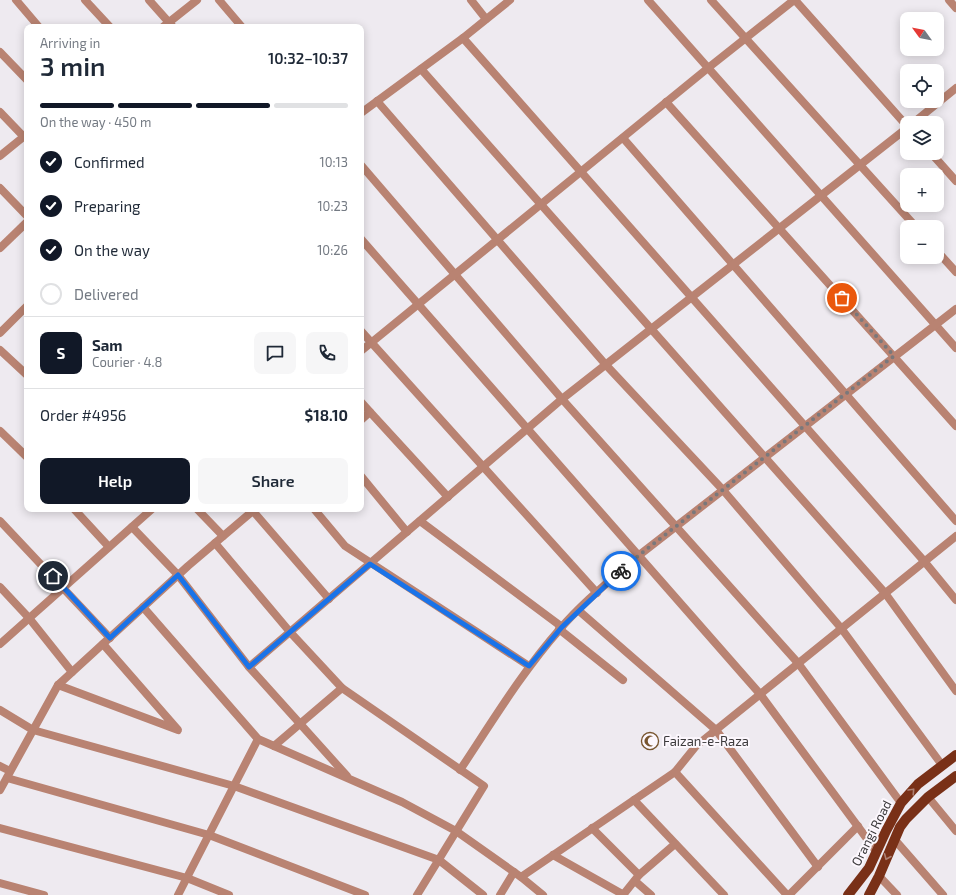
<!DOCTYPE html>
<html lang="en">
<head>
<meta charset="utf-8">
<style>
  :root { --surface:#fff; --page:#f6f6f7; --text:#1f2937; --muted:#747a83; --line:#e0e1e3; --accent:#111827 }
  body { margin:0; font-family:"Exo 2",sans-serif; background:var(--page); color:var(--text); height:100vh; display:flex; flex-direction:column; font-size:15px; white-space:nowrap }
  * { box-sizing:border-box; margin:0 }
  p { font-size:13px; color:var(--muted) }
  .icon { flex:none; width:22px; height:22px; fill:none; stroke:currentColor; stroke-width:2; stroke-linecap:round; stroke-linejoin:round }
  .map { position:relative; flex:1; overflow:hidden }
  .panel { position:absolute; left:24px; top:24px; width:340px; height:488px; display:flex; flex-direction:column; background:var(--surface); border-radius:8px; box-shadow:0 2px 10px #0003 }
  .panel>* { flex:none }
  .needle { width:26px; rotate:303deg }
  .fabs { position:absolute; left:900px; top:12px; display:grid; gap:8px }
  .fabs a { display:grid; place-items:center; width:44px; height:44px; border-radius:8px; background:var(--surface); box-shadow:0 2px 10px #0003; font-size:20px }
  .pin { position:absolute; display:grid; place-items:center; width:34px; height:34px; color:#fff; margin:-17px; border:2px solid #fff; border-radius:50%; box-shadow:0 1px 4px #0007 }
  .courier { position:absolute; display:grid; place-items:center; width:40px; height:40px; margin:-20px; border:3px solid #1a73e8; border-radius:50%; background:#fff; color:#222; box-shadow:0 1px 5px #0007 }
  .head em { font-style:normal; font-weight:600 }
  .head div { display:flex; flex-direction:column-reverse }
  .head { display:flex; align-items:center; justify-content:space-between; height:68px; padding:0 16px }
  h1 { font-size:26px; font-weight:600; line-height:30px }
  .bar { display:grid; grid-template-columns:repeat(4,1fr); gap:6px 4px; align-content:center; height:48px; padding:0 16px }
  .bar i { height:5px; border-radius:3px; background:var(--line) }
  .bar .on { background:var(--accent) }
  .bar p { grid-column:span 4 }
  .line { display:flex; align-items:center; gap:10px; padding:0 16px; border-top:1px solid var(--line) }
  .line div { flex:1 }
  .round { display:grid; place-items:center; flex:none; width:42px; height:42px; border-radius:8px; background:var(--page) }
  ol { padding:0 16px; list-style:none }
  li { display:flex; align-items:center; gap:12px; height:44px }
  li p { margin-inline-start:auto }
  li .icon { padding:4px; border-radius:50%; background:var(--accent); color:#fff; stroke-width:4 }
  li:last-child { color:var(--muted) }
  li i { width:22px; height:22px; border:2px solid var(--line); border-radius:50% }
  .button { display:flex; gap:8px; margin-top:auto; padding:8px 16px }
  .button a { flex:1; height:46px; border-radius:8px; background:var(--accent); color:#fff; font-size:16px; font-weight:600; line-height:46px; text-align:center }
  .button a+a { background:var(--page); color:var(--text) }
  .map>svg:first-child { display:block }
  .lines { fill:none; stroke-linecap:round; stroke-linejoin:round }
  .minor { stroke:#b98372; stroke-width:8 }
  .tertiary { stroke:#b98372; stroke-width:8 }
  .primary { stroke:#793017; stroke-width:10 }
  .oneway { stroke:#ad8073 }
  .done { stroke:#7a787b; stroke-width:4; stroke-dasharray:0 7.2 }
  .route { stroke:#1a73e8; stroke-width:5 }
  .labels { text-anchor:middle; stroke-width:4; stroke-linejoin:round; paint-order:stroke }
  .poi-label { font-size:13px; fill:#3c3a3c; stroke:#fcf7fd; text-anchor:start }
  .street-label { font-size:13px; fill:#3c3a3c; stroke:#fcf7fd }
</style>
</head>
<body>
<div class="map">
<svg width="956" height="895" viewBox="0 0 956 895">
  <rect width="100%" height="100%" fill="#eeeaf0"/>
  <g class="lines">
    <g class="minor">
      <polyline points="16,0 39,27"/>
      <polyline points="85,0 110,27"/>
      <polyline points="149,0 173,27"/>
      <polyline points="219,0 242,27"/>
      <polyline points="471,0 486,19"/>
      <polyline points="648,0 956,348"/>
      <polyline points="711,0 916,227"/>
      <polyline points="795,0 907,126"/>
      <polyline points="163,27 197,0"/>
      <polyline points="463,38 924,561 956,600"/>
      <polyline points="0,52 27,80"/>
      <polyline points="421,69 885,593 956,691"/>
      <polyline points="377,101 606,365 723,490 841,628 942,765"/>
      <polyline points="666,102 956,426"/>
      <polyline points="0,112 24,137"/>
      <polyline points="913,123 956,88"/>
      <polyline points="623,138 956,521"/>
      <polyline points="931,153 956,181"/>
      <polyline points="0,156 27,134"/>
      <polyline points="361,165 562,399 798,663 901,803"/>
      <polyline points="361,239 760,694 876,851"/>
      <polyline points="0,248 27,222"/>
      <polyline points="937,251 956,272"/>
      <polyline points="361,331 597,593"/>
      <polyline points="0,333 27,306"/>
      <polyline points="0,350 27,375"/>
      <polyline points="361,351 708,68 794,0"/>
      <polyline points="361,402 370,412 361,420"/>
      <polyline points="370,412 448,497"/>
      <polyline points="0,431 27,457"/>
      <polyline points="361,476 407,532"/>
      <polyline points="74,509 109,547"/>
      <polyline points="197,509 223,536"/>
      <polyline points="314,509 345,546 529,666"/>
      <polyline points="253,511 329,599"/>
      <polyline points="0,521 110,638"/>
      <polyline points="420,521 562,627"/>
      <polyline points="132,527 178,575 249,667 347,776"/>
      <polyline points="215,543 290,632 342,688 484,786 417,895"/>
      <polyline points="0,587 29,618 72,672"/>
      <polyline points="143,607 258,739 402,802 456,831 521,877 675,772 696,746 956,536"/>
      <polyline points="578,610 716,730 818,867"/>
      <polyline points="559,629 623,680"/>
      <polyline points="0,644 152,509"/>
      <polyline points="249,667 562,399 907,128"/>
      <polyline points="58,685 178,730 103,644"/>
      <polyline points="0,710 33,730 234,786 439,860 483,895"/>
      <polyline points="274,746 342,688"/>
      <polyline points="0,766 10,771"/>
      <path d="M460,770C492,722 522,672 560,629C583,602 612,579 638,556L956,309"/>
      <polyline points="675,772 787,895"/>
      <polyline points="7,778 209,835 365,895"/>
      <polyline points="0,790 58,685 188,566 255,509"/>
      <polyline points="928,797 956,831"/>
      <polyline points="634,800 724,895"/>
      <polyline points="0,828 187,878 229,895"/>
      <polyline points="592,828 639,875"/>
      <polyline points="895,840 943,895"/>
      <polyline points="553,855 624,895"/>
      <polyline points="879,876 897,895"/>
      <polyline points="521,877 543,895"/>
      <polyline points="635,881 651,895"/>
      <polyline points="0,883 44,895"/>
      <polyline points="178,895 258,739"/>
      <polyline points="500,895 514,872"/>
      <polyline points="623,895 639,875 675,844"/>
      <polyline points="789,895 858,826"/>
    </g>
    <g class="tertiary">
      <polyline points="949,0 956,8"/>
      <polyline points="361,113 463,38 510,0"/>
      <polyline points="0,188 27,216"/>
    </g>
    <g class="primary">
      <polyline points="848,895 869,868 886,831 901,803 918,784 956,755"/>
      <polyline points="869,895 879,876 900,827 906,819 928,797 956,776"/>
    </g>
  </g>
  <defs><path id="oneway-chevron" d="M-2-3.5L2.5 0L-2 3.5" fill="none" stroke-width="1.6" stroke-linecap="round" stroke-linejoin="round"/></defs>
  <g class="oneway">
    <use href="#oneway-chevron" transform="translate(912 791) rotate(-47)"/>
    <use href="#oneway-chevron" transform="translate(887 857) rotate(113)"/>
  </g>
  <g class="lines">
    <polyline class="done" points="621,571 638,556 894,356 842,298"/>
    <polyline class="route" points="53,576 110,638 178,575 249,667 370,564 529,666 562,627 621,571"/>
  </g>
  <defs>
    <g id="mosque-ring" transform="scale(0.9)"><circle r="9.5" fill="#fcf7fd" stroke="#78552e" stroke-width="1.5"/><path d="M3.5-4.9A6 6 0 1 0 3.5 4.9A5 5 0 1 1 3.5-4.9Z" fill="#78552e"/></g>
  </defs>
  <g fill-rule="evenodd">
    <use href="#mosque-ring" x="650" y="741"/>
  </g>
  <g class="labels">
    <g class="poi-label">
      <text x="663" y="746">Faizan-e-Raza</text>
    </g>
    <g class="street-label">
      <text transform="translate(871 833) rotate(-63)" y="5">Orangi Road</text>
    </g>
  </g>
</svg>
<div class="fabs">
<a><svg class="needle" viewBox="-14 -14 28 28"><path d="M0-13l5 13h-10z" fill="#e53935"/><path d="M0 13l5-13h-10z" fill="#747a83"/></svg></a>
<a><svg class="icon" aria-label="locate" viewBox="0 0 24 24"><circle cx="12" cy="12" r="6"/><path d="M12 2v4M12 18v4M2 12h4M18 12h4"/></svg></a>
<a><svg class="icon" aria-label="layers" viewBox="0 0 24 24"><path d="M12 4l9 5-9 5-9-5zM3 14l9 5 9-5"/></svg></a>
<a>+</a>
<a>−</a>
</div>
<div class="pin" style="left:842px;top:298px;background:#ea580c"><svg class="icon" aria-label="bag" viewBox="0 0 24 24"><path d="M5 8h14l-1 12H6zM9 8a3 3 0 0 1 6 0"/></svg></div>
<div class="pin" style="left:53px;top:576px;background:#1f2937"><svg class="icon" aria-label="home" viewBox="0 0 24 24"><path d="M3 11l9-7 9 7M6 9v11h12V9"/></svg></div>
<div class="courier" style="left:621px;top:571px"><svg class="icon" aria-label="bike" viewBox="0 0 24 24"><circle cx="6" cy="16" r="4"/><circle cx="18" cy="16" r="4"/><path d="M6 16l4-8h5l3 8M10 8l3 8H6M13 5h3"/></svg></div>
<section class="panel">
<div class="head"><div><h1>3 min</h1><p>Arriving in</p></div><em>10:32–10:37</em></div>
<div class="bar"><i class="on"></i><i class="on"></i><i class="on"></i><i></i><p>On the way · 450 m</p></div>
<ol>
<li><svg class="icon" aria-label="check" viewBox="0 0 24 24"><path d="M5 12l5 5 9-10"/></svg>Confirmed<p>10:13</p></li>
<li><svg class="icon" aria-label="check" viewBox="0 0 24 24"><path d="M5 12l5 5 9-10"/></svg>Preparing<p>10:23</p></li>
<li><svg class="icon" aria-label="check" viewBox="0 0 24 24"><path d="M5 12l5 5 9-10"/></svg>On the way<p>10:26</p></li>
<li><i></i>Delivered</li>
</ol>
<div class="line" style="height:72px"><b class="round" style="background:var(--accent);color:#fff">S</b><div><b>Sam</b><p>Courier · 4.8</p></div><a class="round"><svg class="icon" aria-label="chat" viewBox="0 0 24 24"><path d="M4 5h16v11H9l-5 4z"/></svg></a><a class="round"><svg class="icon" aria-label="phone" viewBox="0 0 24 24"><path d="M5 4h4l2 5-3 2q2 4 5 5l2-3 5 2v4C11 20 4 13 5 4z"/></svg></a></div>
<div class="line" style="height:52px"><div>Order #4956</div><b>$18.10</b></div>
<div class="button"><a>Help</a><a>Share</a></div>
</section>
</div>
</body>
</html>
